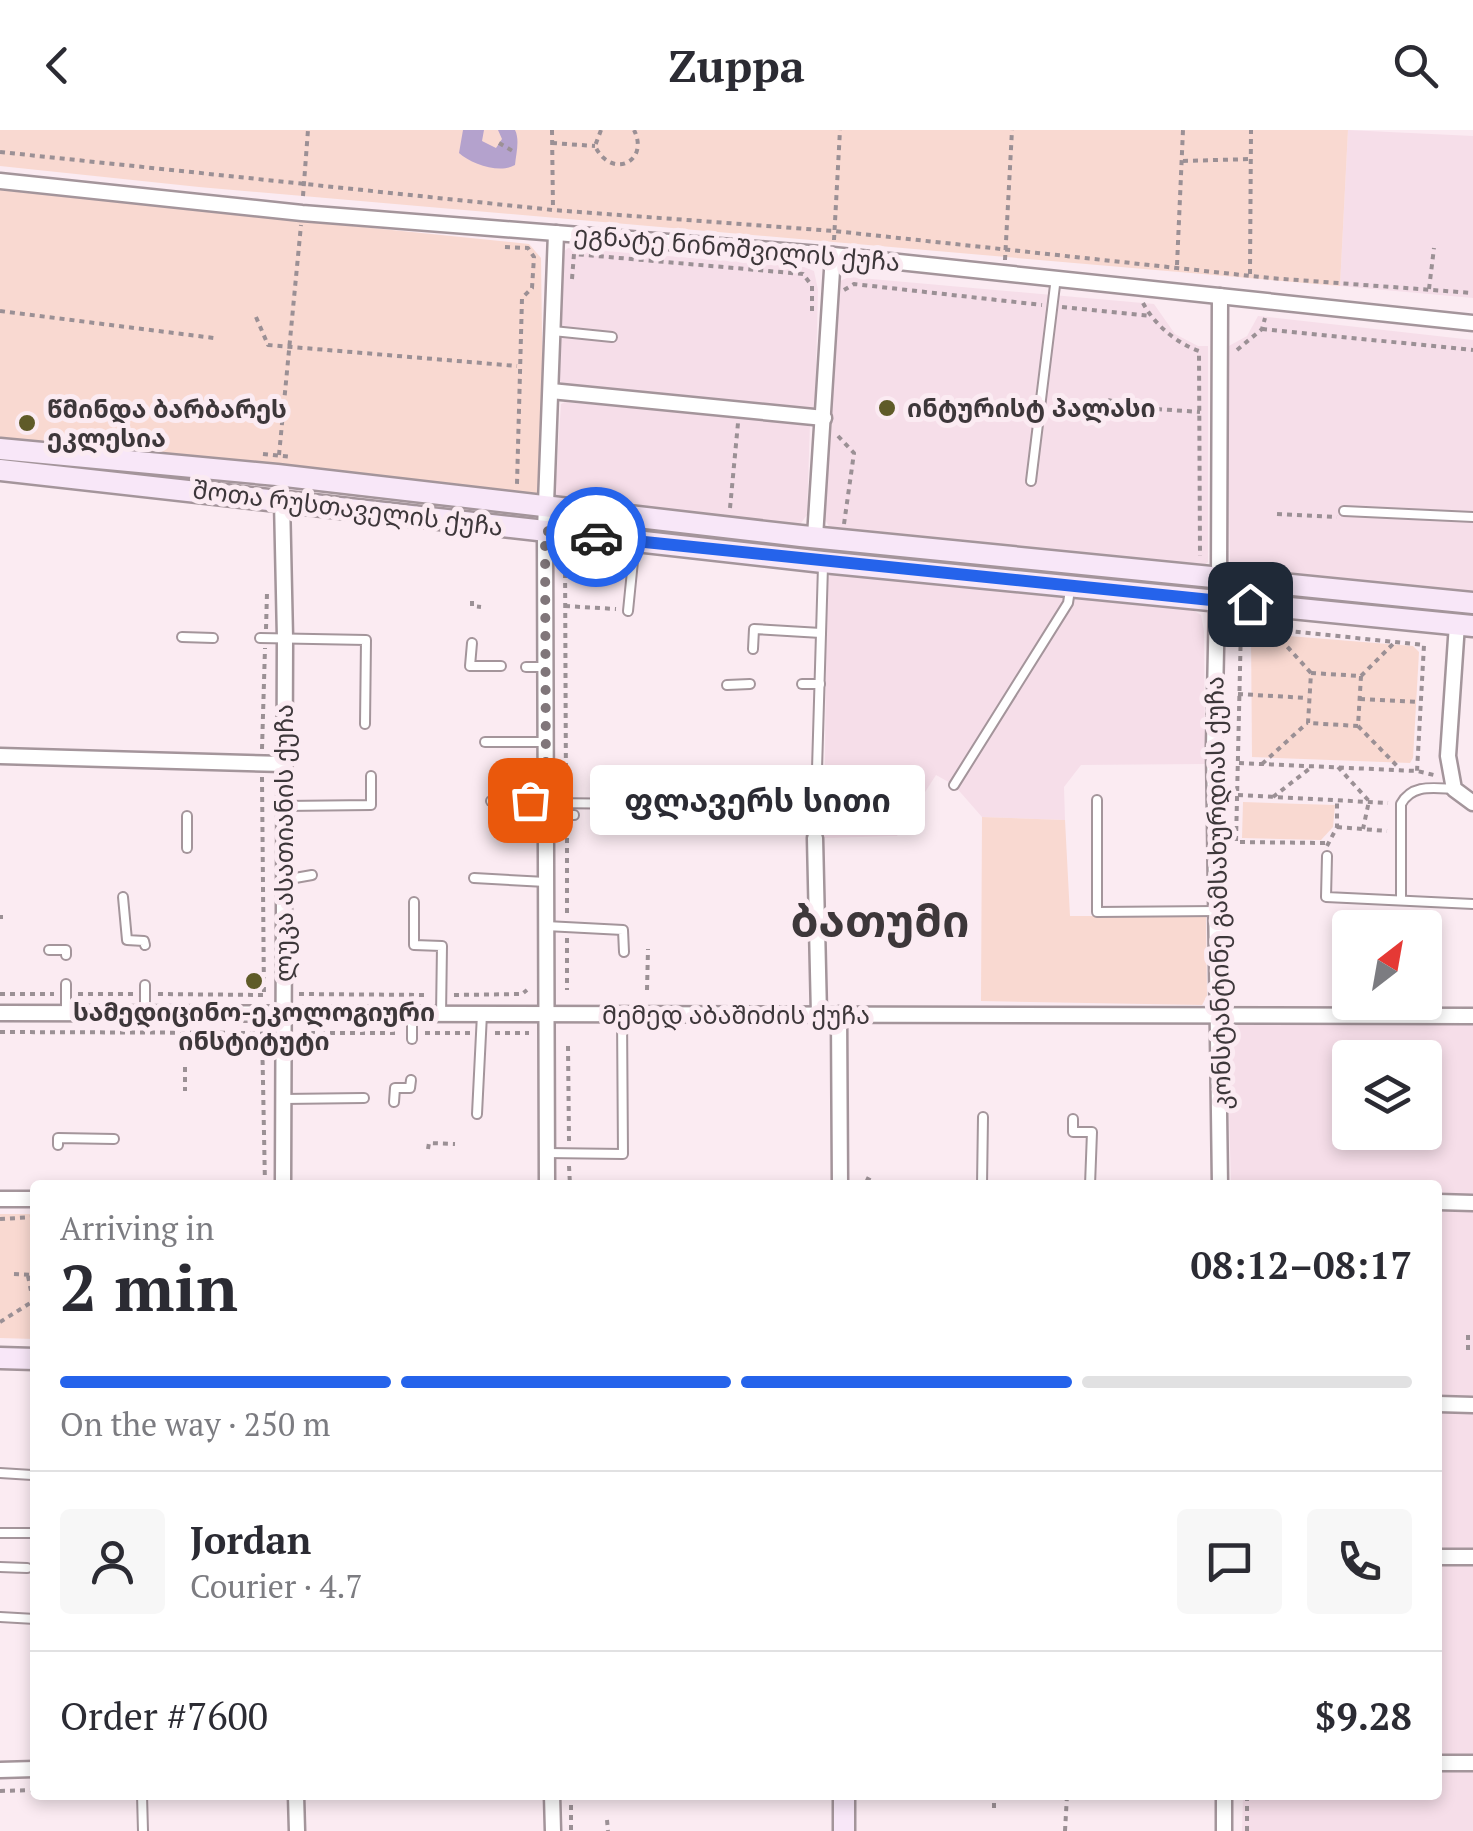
<!DOCTYPE html>
<html lang="en">
<head>
<meta charset="utf-8">
<style>
  :root { --surface:#fff; --page:#f7f7f7; --text:#2b2b33; --muted:#7c7c81; --line:#e1e1e2; --accent:#2563eb }
  body { margin:0; font-family:"PT Serif","Noto Sans Georgian",serif; background:var(--page); color:var(--text); height:100vh; display:flex; flex-direction:column; font-size:38px; white-space:nowrap }
  * { box-sizing:border-box; margin:0 }
  p { font-size:32px; color:var(--muted) }
  .icon { flex:none; width:55px; height:55px; fill:none; stroke:currentColor; stroke-width:2; stroke-linecap:round; stroke-linejoin:round }
  .map { position:relative; flex:1; overflow:hidden }
  .sheet { position:absolute; left:30px; top:1050px; width:1412px; height:620px; display:flex; flex-direction:column; background:var(--surface); border-radius:10px; box-shadow:0 5px 15px #0003 }
  .sheet>* { flex:none }
  .needle { width:65px; rotate:31deg }
  .fabs { position:absolute; left:1332px; top:780px; display:grid; gap:20px }
  .fabs a { display:grid; place-items:center; width:110px; height:110px; border-radius:10px; background:var(--surface); box-shadow:0 5px 15px #0003; font-size:50px }
  .pin { position:absolute; display:grid; place-items:center; width:85px; height:85px; color:#fff; margin:-42px; border-radius:20px; box-shadow:0 5px 15px #0006 }
  .courier { position:absolute; display:grid; place-items:center; width:100px; height:100px; margin:-50px; border:8px solid #2563eb; border-radius:50%; background:#fff; color:#222; box-shadow:0 2px 12px #0007 }
  .bubble { position:absolute; height:70px; border-radius:10px; background:var(--surface); box-shadow:0 5px 15px #0003; font-size:32px; font-weight:700; line-height:70px; text-align:center }
  .headline em { font-style:normal; font-weight:700 }
  .headline div { display:flex; flex-direction:column-reverse }
  .headline { display:flex; align-items:center; justify-content:space-between; height:170px; padding:0 30px }
  h1 { font-size:65px; font-weight:700; line-height:75px }
  .bar { display:grid; grid-template-columns:repeat(4,1fr); gap:15px 10px; align-content:center; height:120px; padding:0 30px }
  .bar i { height:12px; border-radius:8px; background:var(--line) }
  .bar .active { background:var(--accent) }
  .bar p { grid-column:span 4 }
  .line { display:flex; align-items:center; gap:25px; padding:0 30px; border-top:2px solid var(--line) }
  .line div { flex:1 }
  .round { display:grid; place-items:center; flex:none; width:105px; height:105px; border-radius:10px; background:var(--page) }
  header { display:flex; justify-content:space-between; align-items:center; height:130px; padding:0 30px; background:var(--surface); font-size:45px; font-weight:700 }
  .map>svg:first-child { display:block }
  .built { fill:#f6dee9; fill-rule:evenodd }
  .green { fill:#f9d9d1 }
  .water { fill:#b4a2cd }
  .lines { fill:none; stroke-linecap:round; stroke-linejoin:round }
  .lane-casing { stroke:#a4959b; stroke-width:12 }
  .street-casing { stroke:#a4959b; stroke-width:19 }
  .secondary-casing { stroke:#a4959b; stroke-width:25 }
  .path { stroke:#9b9095; stroke-width:4; stroke-dasharray:5 5; stroke-linecap:butt }
  .lane { stroke:#fff; stroke-width:8 }
  .street { stroke:#fff; stroke-width:14 }
  .secondary { stroke:#f8e7f8; stroke-width:20 }
  .done { stroke:#80767a; stroke-width:10; stroke-dasharray:0 18 }
  .route { stroke:#2563eb; stroke-width:12 }
  .poi-dot { fill:#5f5b28; stroke:#fbebf2; stroke-width:4 }
  .labels { text-anchor:middle; stroke-width:10; stroke-linejoin:round; paint-order:stroke }
  .street-label { font-size:25px; fill:#3d373a; stroke:#fbebf2 }
  .poi-label { font-size:25px; font-weight:bold; fill:#3d373a; stroke:#fbebf2; text-anchor:start }
  .town-label { font-size:45px; font-weight:bold; fill:#3d373a; stroke:#fbebf2 }
</style>
</head>
<body>
<header><svg class="icon" aria-label="back" viewBox="0 0 24 24"><path d="M15 5l-7 7 7 7"/></svg>Zuppa<svg class="icon" aria-label="search" viewBox="0 0 24 24"><circle cx="10" cy="10" r="6"/><path d="M15 15l6 6"/></svg></header>
<div class="map">
<svg width="1473" height="1701" viewBox="0 0 1473 1701">
  <rect width="100%" height="100%" fill="#fbebf2"/>
  <g class="built">
    <polygon points="1348,0 1473,6 1473,168 1340,156"/>
    <polygon points="568,118 804,137 814,141 818,160 815,278 811,281 566,256 559,250 561,124"/>
    <polygon points="849,147 1154,174 1175,204 1198,216 1208,216 1208,432 1200,438 831,400 823,386 835,159 840,151"/>
    <polygon points="1258,186 1473,210 1473,466 1233,441 1230,433 1227,217 1247,206"/>
    <polygon points="565,272 810,294 807,385 798,397 561,370 555,365 561,274"/>
    <polygon points="836,439 1186,476 1201,485 1204,501 1205,634 1081,635 1064,657 1065,690 982,687 954,655 936,645 897,706 824,708 827,449"/>
    <path d="M1473,892V1066L1438,1065V1055L1231,1054L1227,907L1239,894ZM1350,928H1425V1002H1350Z"/>
    <polygon points="1438,1079 1473,1080 1473,1268 1438,1267"/>
    <polygon points="1438,1281 1473,1282 1473,1419 1438,1419"/>
    <polygon points="1438,1432 1473,1433 1473,1626 1438,1626"/>
    <polygon points="1473,1640 1473,1701 1242,1701 1243,1665 1438,1665 1438,1641"/>
  </g>
  <g class="green">
    <polygon points="0,0 1348,0 1340,156 199,57 0,36"/>
    <polygon points="0,60 529,114 541,128 544,355 535,367 0,312"/>
    <polygon points="1251,503 1413,516 1419,522 1413,628 1410,633 1252,627"/>
    <polygon points="1243,672 1335,675 1333,697 1321,710 1242,708"/>
    <polygon points="982,687 1065,690 1070,786 1206,786 1207,866 1202,875 981,871"/>
    <polygon points="0,1084 35,1084 35,1209 0,1208"/>
  </g>
  <path class="water" d="M463,0H484L482,11L496,18L502,9L498,0H515C520,10 516,24 515,35C500,44 471,34 459,23Z"/>
  <g class="lines">
    <g class="lane-casing">
      <g id="lane">
        <polyline points="553,201 612,207"/>
        <polyline points="1031,351 1056,147"/>
        <polyline points="1344,381 1473,387"/>
        <polyline points="628,481 635,411"/>
        <polyline points="182,507 213,508"/>
        <polyline points="260,508 366,510 365,594"/>
        <polyline points="472,513 470,536 501,536"/>
        <polyline points="753,519 754,499 821,503"/>
        <polyline points="526,537 546,537"/>
        <polyline points="802,554 820,554"/>
        <polyline points="727,555 750,554"/>
        <polyline points="485,612 547,612"/>
        <polyline points="954,655 1068,473 1070,460"/>
        <polyline points="1097,670 1097,782 1217,781"/>
        <polyline points="491,671 546,671"/>
        <polyline points="546,673 646,674 646,656"/>
        <polyline points="284,676 371,675 371,646"/>
        <polyline points="546,684 574,685"/>
        <polyline points="619,685 629,687 629,699"/>
        <polyline points="815,707 823,436"/>
        <polyline points="187,718 187,686"/>
        <polyline points="1327,726 1326,767 1473,774"/>
        <polyline points="474,748 546,752"/>
        <polyline points="284,750 312,745"/>
        <polyline points="123,767 127,810 144,811 145,815"/>
        <path d="M1401,770V674C1412,654 1433,658 1453,659"/>
        <polyline points="414,772 414,815 442,816 441,885"/>
        <polyline points="546,796 623,800 624,822"/>
        <polyline points="49,820 66,820 66,825"/>
        <polyline points="145,855 145,884"/>
        <polyline points="66,884 66,854"/>
        <polyline points="412,909 412,885"/>
        <polyline points="283,969 364,968"/>
        <polyline points="394,972 395,958 410,958 411,950"/>
        <polyline points="477,984 482,884"/>
        <polyline points="1073,989 1073,1002 1092,1002 1090,1055"/>
        <polyline points="58,1015 58,1008 114,1009"/>
        <polyline points="547,1023 623,1024 622,885"/>
        <polyline points="982,1055 983,987"/>
        <polyline points="0,1343 32,1345"/>
        <polyline points="0,1403 35,1403"/>
        <polyline points="0,1437 27,1438"/>
        <polyline points="0,1487 35,1489"/>
        <polyline points="142,1665 143,1701"/>
      </g>
    </g>
    <g class="street-casing">
      <g id="street">
        <polyline points="0,51 302,83 833,125 1473,193"/>
        <polyline points="551,261 824,288"/>
        <polyline points="282,370 285,508 283,1055"/>
        <polyline points="815,407 833,125"/>
        <polyline points="1219,450 1220,166"/>
        <polyline points="1217,470 1214,616 1220,1055"/>
        <polyline points="1457,494 1448,626 1454,659 1473,673"/>
        <polyline points="0,626 284,634"/>
        <polyline points="815,708 819,885"/>
        <polyline points="0,883 1473,886"/>
        <polyline points="839,884 840,1055"/>
        <polyline points="547,1055 545,401 556,103"/>
        <polyline points="0,1069 35,1069"/>
        <polyline points="1438,1072 1473,1073"/>
        <polyline points="1438,1274 1473,1275"/>
        <polyline points="1438,1427 1473,1427"/>
        <polyline points="1438,1633 1473,1633"/>
        <polyline points="0,1640 35,1639"/>
        <polyline points="296,1665 297,1701"/>
        <polyline points="552,1665 553,1701"/>
        <polyline points="1224,1665 1224,1701"/>
      </g>
    </g>
    <g class="secondary-casing">
      <g id="secondary">
        <polyline points="0,319 277,345 801,406 1473,473"/>
        <polyline points="0,340 823,432 1473,496"/>
        <polyline points="0,1228 35,1229"/>
        <polyline points="844,1665 844,1701"/>
      </g>
    </g>
    <g class="path">
      <polyline points="552,0 553,80"/>
      <path d="M601,0L595,16C611,50 650,32 634,0"/>
      <polyline points="499,13 516,23"/>
      <polyline points="552,13 595,16"/>
      <polyline points="0,22 553,80 834,101 1270,148 1473,163"/>
      <polyline points="1183,31 1251,29"/>
      <polyline points="303,66 308,0"/>
      <polyline points="834,110 840,0"/>
      <polyline points="505,117 528,118 534,127 532,158 522,168 517,354"/>
      <polyline points="1005,130 1012,0"/>
      <polyline points="1177,135 1183,0"/>
      <polyline points="1250,144 1251,0"/>
      <polyline points="572,149 574,124 803,144 812,156 812,186"/>
      <polyline points="1429,159 1434,118"/>
      <polyline points="844,160 854,154 1042,175"/>
      <path d="M1143,173C1154,194 1176,213 1199,221L1200,426"/>
      <polyline points="1062,177 1151,186"/>
      <polyline points="0,181 214,208"/>
      <polyline points="256,187 268,215 517,236"/>
      <polyline points="1262,199 1473,220"/>
      <polyline points="1237,220 1262,199 1265,188"/>
      <polyline points="1108,270 1141,278 1200,282"/>
      <polyline points="838,306 854,323 844,394"/>
      <polyline points="263,324 292,327"/>
      <polyline points="279,325 301,95"/>
      <polyline points="730,378 738,293"/>
      <polyline points="1277,384 1337,387"/>
      <polyline points="565,423 566,664"/>
      <polyline points="472,471 472,476 481,477"/>
      <polyline points="565,476 616,479"/>
      <polyline points="266,499 267,463"/>
      <polyline points="1274,502 1311,543"/>
      <polygon points="1311,543 1361,546 1358,596 1308,593"/>
      <polyline points="1361,546 1393,514"/>
      <polyline points="1238,564 1308,568"/>
      <polyline points="1360,569 1420,572"/>
      <polyline points="1358,596 1400,639"/>
      <polyline points="262,619 265,518"/>
      <polyline points="1239,633 1417,641 1434,645"/>
      <polyline points="1262,634 1306,594"/>
      <polyline points="1338,637 1369,671 1363,699"/>
      <polyline points="262,647 264,867"/>
      <polyline points="1238,665 1388,673"/>
      <polyline points="1273,667 1313,636"/>
      <polyline points="1337,697 1387,701"/>
      <polyline points="567,698 567,784"/>
      <polyline points="1325,713 1236,712 1241,496 1424,515 1417,641"/>
      <polyline points="1327,716 1337,697 1337,669"/>
      <polyline points="0,787 3,787"/>
      <polyline points="567,808 567,860"/>
      <polyline points="647,860 648,819"/>
      <polyline points="0,864 54,864"/>
      <polyline points="78,864 134,864"/>
      <polyline points="158,864 264,865"/>
      <polyline points="299,864 429,865"/>
      <polyline points="454,865 522,864 527,860"/>
      <polyline points="262,900 265,1055"/>
      <polyline points="0,902 270,903"/>
      <polyline points="300,903 400,903"/>
      <polyline points="425,903 470,903"/>
      <polyline points="495,903 529,903"/>
      <polyline points="568,916 569,1011"/>
      <polyline points="185,937 185,961"/>
      <polyline points="428,1019 429,1013 455,1014"/>
      <polyline points="569,1036 570,1055"/>
      <polyline points="866,1048 878,1054 970,1054"/>
      <polyline points="994,1055 1021,1055"/>
      <polyline points="0,1089 35,1087"/>
      <polyline points="14,1144 35,1145"/>
      <polyline points="28,1146 35,1181"/>
      <polyline points="0,1192 35,1170"/>
      <polyline points="1468,1205 1468,1224"/>
      <polyline points="0,1661 35,1660"/>
      <polyline points="571,1665 571,1701"/>
      <polyline points="994,1678 994,1665"/>
      <polyline points="607,1690 608,1701"/>
      <polyline points="1065,1701 1067,1665"/>
      <polyline points="1247,1701 1247,1665"/>
    </g>
    <use href="#lane" class="lane"/>
    <use href="#street" class="street"/>
    <use href="#secondary" class="secondary"/>
  </g>
  <g class="lines">
    <polyline class="done" points="530,670 546,670 545,401 596,407"/>
    <polyline class="route" points="596,407 1250,474"/>
  </g>
  <g class="poi-dot">
    <circle cx="887" cy="278" r="10"/>
    <circle cx="27" cy="293" r="10"/>
    <circle cx="254" cy="851" r="10"/>
  </g>
  <g class="labels">
    <g class="street-label">
      <text transform="translate(737 118) rotate(5)" y="9">ეგნატე ნინოშვილის ქუჩა</text>
      <text transform="translate(348 378) rotate(7)" y="9">შოთა რუსთაველის ქუჩა</text>
      <text transform="translate(284 713) rotate(-90)" y="9">ლუკა ასათიანის ქუჩა</text>
      <text transform="translate(1218 763) rotate(-91)" y="9">კონსტანტინე გამსახურდიას ქუჩა</text>
      <text x="736" y="894">მემედ აბაშიძის ქუჩა</text>
    </g>
    <g class="poi-label">
      <text x="907" y="287">ინტურისტ პალასი</text>
      <text x="47" y="288">წმინდა ბარბარეს<tspan x="47" dy="29">ეკლესია</tspan></text>
      <text x="254" y="891" text-anchor="middle">სამედიცინო-ეკოლოგიური<tspan x="254" dy="29">ინსტიტუტი</tspan></text>
    </g>
    <g class="town-label">
      <text x="880" y="807">ბათუმი</text>
    </g>
  </g>
</svg>
<div class="fabs">
<a><svg class="needle" viewBox="-14 -14 28 28"><path d="M0-13l5 13h-10z" fill="#e53935"/><path d="M0 13l5-13h-10z" fill="#7c7c81"/></svg></a>
<a><svg class="icon" aria-label="layers" viewBox="0 0 24 24"><path d="M12 4l9 5-9 5-9-5zM3 14l9 5 9-5"/></svg></a>
</div>
<div class="pin" style="left:530px;top:670px;background:#ea580c"><svg class="icon" aria-label="bag" viewBox="0 0 24 24"><path d="M5 8h14l-1 12H6zM9 8a3 3 0 0 1 6 0"/></svg></div>
<div class="pin" style="left:1250px;top:474px;background:#1f2937"><svg class="icon" aria-label="home" viewBox="0 0 24 24"><path d="M3 11l9-7 9 7M6 9v11h12V9"/></svg></div>
<div class="courier" style="left:596px;top:407px"><svg class="icon" aria-label="car" viewBox="0 0 24 24"><path d="M5 17H2v-5l4-1 3-4h7l3 4 3 1v5h-3M9 17h6M6 11h13"/><circle cx="7" cy="17" r="2"/><circle cx="17" cy="17" r="2"/></svg></div>
<div class="bubble" style="left:590px;top:635px;width:335px">ფლავერს სითი</div>
<section class="sheet">
<div class="headline"><div><h1>2 min</h1><p>Arriving in</p></div><em>08:12–08:17</em></div>
<div class="bar"><i class="active"></i><i class="active"></i><i class="active"></i><i></i><p>On the way · 250 m</p></div>
<div class="line" style="height:180px"><a class="round"><svg class="icon" aria-label="person" viewBox="0 0 24 24"><circle cx="12" cy="8" r="4"/><path d="M4 21q1-7 8-7t8 7"/></svg></a><div><b>Jordan</b><p>Courier · 4.7</p></div><a class="round"><svg class="icon" aria-label="chat" viewBox="0 0 24 24"><path d="M4 5h16v11H9l-5 4z"/></svg></a><a class="round"><svg class="icon" aria-label="phone" viewBox="0 0 24 24"><path d="M5 4h4l2 5-3 2q2 4 5 5l2-3 5 2v4C11 20 4 13 5 4z"/></svg></a></div>
<div class="line" style="height:130px"><div>Order #7600</div><b>$9.28</b></div>
</section>
</div>
</body>
</html>
